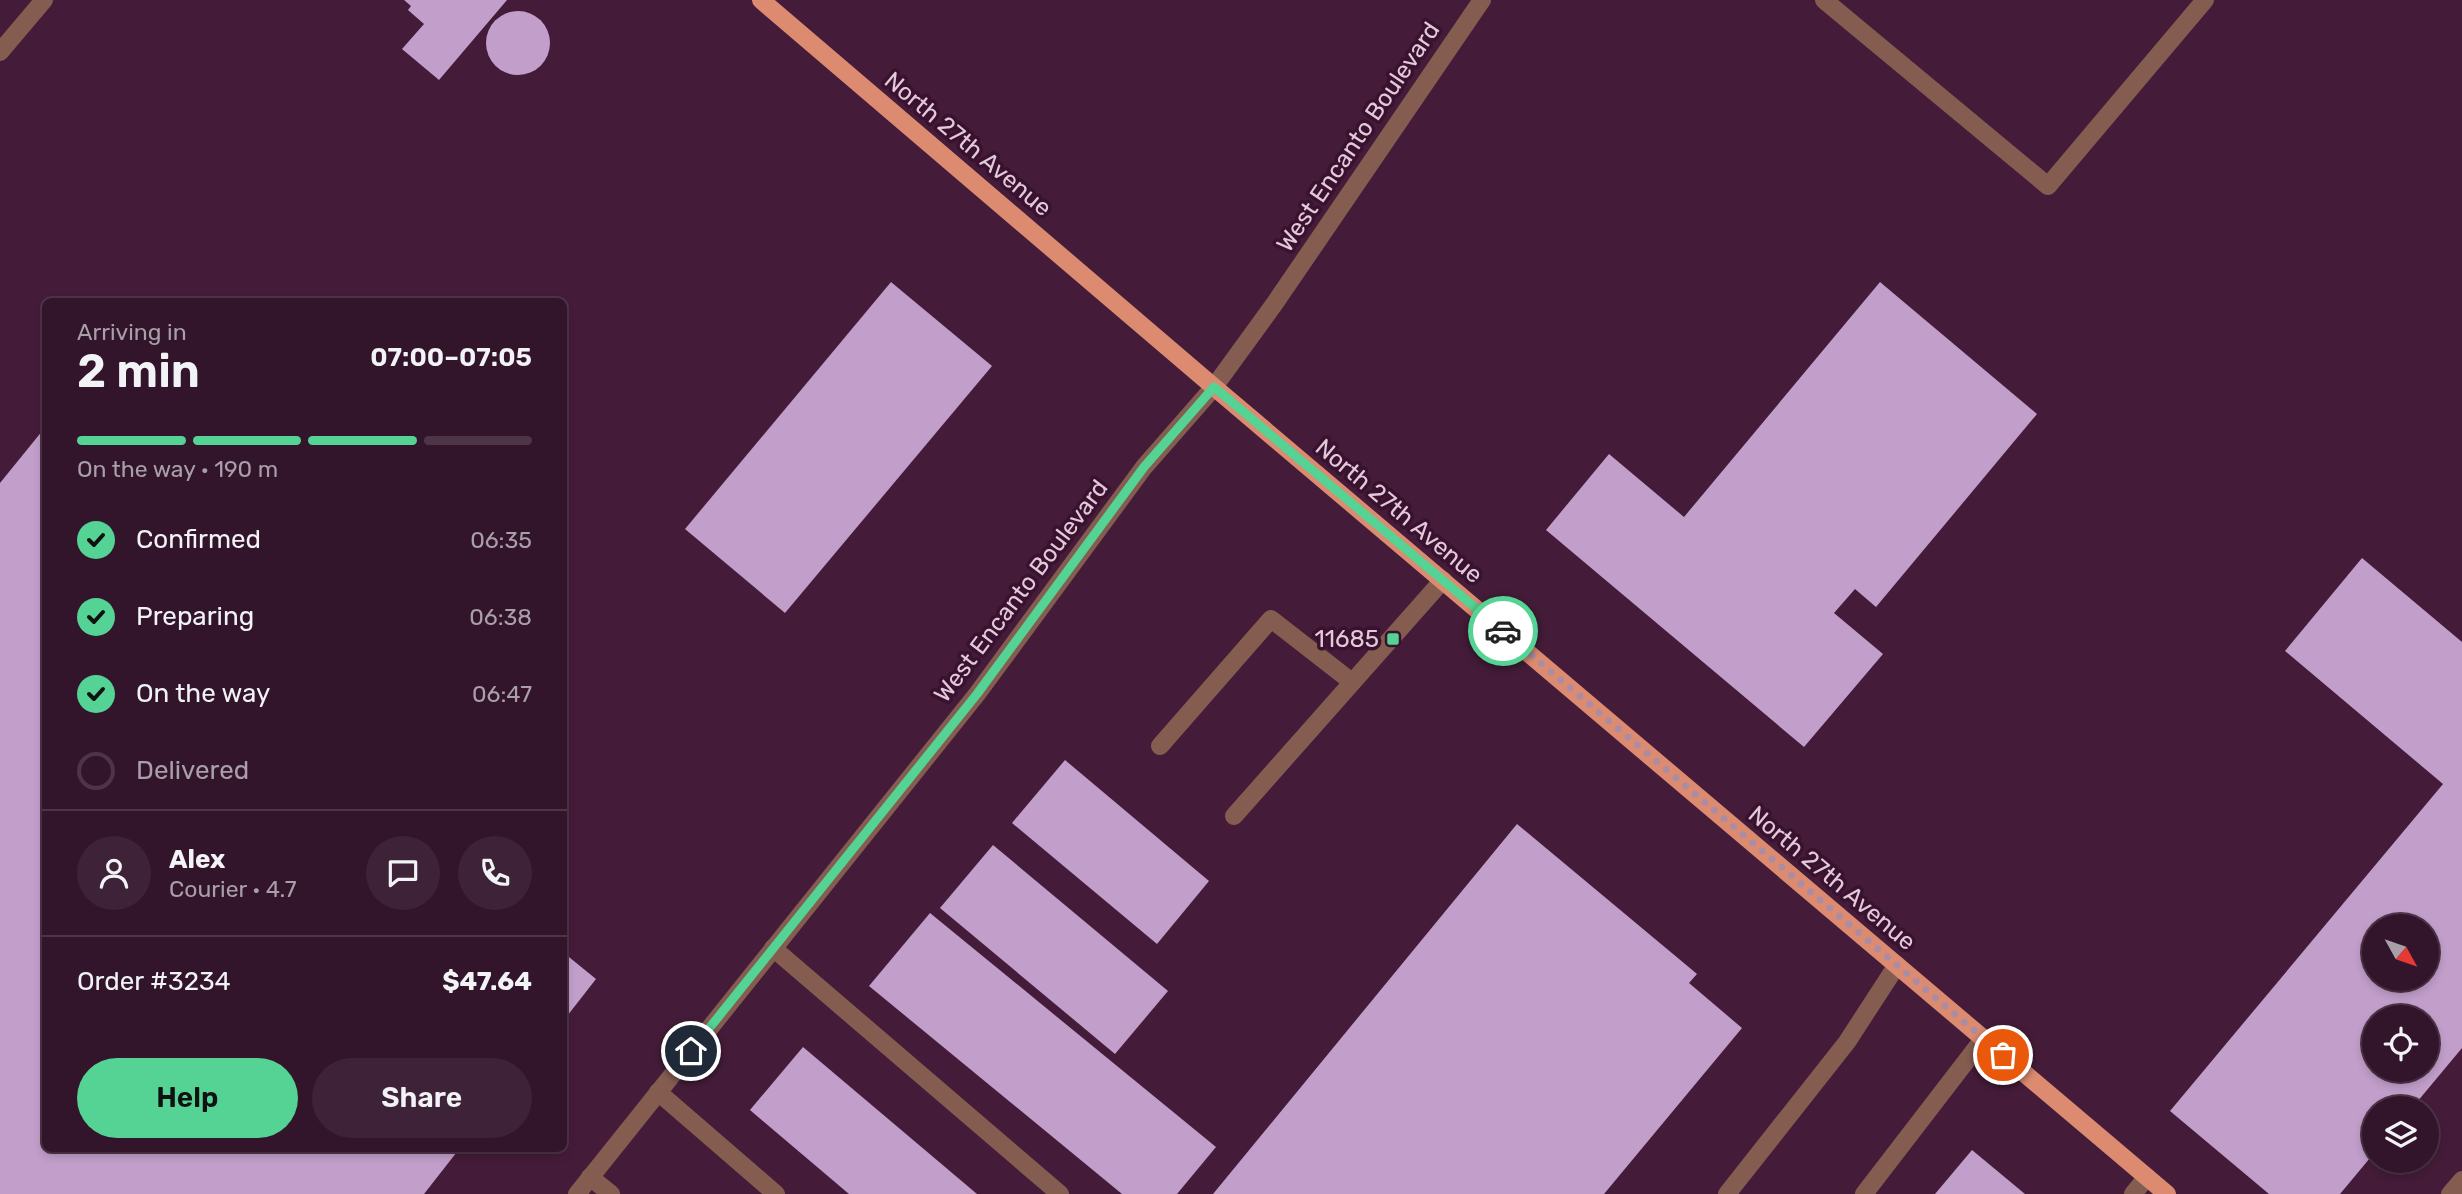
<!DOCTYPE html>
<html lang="en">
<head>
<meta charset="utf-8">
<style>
  :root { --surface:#33152b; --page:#3e2237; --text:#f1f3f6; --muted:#a99fa9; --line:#4e3447; --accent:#54d395 }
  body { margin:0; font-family:Rubik,sans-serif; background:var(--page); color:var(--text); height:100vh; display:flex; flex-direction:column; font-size:26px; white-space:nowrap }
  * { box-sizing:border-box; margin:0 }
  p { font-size:23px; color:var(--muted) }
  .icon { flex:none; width:38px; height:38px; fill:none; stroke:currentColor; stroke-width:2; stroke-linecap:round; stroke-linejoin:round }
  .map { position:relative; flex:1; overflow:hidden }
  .panel { position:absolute; left:42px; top:298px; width:525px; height:854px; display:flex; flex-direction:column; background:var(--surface); border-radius:10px; box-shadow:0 4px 10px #0003,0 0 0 2px var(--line) }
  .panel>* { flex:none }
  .needle { width:46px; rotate:130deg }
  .controls { position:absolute; left:2362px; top:914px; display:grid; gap:14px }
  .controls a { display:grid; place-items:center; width:77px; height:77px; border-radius:50%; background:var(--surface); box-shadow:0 4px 10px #0003,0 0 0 2px var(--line); font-size:35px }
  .pin { position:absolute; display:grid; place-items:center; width:60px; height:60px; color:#fff; margin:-30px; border:4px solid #fff; border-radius:50%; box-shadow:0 2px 7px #0007 }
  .courier { position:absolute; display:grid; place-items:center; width:70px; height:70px; margin:-35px; border:5px solid #54d395; border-radius:50%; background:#fff; color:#222; box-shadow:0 2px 9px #0007 }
  .summary em { font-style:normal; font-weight:600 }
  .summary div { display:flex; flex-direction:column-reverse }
  .summary { display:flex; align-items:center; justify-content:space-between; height:119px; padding:0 35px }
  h1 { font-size:46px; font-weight:600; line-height:52px }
  .bar { display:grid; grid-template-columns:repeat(4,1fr); gap:10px 7px; align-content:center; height:84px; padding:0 35px }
  .bar i { height:9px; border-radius:5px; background:var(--line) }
  .bar .active { background:var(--accent) }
  .bar p { grid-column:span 4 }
  .line { display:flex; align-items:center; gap:18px; padding:0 35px; border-top:2px solid var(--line) }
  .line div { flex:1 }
  .round { display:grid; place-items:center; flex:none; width:74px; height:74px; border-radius:37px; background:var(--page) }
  ol { padding:0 35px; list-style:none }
  li { display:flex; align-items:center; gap:21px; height:77px }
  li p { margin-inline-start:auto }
  li .icon { padding:7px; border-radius:50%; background:var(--accent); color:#111; stroke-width:4 }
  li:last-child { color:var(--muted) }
  li i { width:38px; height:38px; border:4px solid var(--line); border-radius:50% }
  .button { display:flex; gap:14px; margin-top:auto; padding:14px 35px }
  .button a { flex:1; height:80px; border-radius:42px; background:var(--accent); color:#111; font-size:28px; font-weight:600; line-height:80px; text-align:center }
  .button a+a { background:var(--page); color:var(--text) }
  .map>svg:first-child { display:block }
  .building { fill:#c29ecb; fill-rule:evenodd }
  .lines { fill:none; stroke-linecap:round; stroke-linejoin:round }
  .minor { stroke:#855d50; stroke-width:18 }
  .major { stroke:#dc8b70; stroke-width:18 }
  .done { stroke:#ac8ca2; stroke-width:7; stroke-dasharray:0 12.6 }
  .route { stroke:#54d395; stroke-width:9 }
  .poi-dot { fill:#54d395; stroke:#39122f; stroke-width:2.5 }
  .labels { text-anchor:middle; stroke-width:7; stroke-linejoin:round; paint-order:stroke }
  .street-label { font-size:24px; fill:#e4c9da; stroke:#39122f }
  .poi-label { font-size:24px; fill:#e4c9da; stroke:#39122f; text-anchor:end }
</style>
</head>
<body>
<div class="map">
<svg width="2462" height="1194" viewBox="0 0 2462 1194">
  <rect width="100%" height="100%" fill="#441c39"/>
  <g class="building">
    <polygon points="404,0 507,0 439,80 402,49 424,24 408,10 411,6"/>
    <circle cx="518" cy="43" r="32"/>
    <polygon points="891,282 992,366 785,613 685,529"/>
    <polygon points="1880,282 2037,414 1876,607 1855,589 1834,613 1883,654 1804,747 1546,530 1609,454 1684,517"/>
    <polygon points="43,430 46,432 46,1148 460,1148 424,1194 0,1194 0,483"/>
    <path d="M2362,558L2462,642V1048L2412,1108H2375V1152L2340,1194H2269L2170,1111L2443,784L2285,651ZM2375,926H2427V978H2375ZM2375,1017H2427V1069H2375Z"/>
    <polygon points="1065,760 1209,881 1157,944 1012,823"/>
    <polygon points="1517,824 1697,974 1689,983 1742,1028 1604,1194 1213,1194"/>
    <polygon points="993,845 1168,991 1115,1054 940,908"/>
    <polygon points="930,913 1216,1147 1177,1194 1122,1194 869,986"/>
    <polygon points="564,953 596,979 564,1020"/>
    <polygon points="803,1047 977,1194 849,1194 750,1110"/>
    <polygon points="1972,1150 2025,1194 1935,1194"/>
  </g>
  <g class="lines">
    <g class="minor">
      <polyline points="1824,0 2048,186 2205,0"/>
      <polyline points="0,52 44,0"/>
      <polyline points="1160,746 1271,619 1352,682"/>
      <polyline points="1234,816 1443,580"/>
      <polyline points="773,948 1060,1194"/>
      <polyline points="658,1092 776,1194"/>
      <polyline points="590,1177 611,1194"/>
      <polyline points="577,1194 977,694 1144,467 1214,387 1275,303 1482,0"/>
      <polyline points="1727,1194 1847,1042 1897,965"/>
      <polyline points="1864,1194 1984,1038"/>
      <polyline points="2133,1194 2147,1177"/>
      <polyline points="2450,1194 2462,1180"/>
    </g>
    <polyline class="major" points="761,0 1214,387 2167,1194"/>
  </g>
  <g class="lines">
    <polyline class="done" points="1503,631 2003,1055"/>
    <polyline class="route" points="691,1051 977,694 1144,467 1214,387 1503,631"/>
  </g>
  <rect class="poi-dot" x="1386" y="632" width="14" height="14" rx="3.5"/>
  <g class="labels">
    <g class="street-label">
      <text transform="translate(1358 137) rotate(-56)" y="8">West Encanto Boulevard</text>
      <text transform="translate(968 144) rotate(40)" y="8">North 27th Avenue</text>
      <text transform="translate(1399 511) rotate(40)" y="8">North 27th Avenue</text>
      <text transform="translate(1021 591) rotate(-53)" y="8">West Encanto Boulevard</text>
      <text transform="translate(1832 878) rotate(40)" y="8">North 27th Avenue</text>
    </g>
    <g class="poi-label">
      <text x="1379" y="647">11685</text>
    </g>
  </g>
</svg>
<div class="controls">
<a><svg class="needle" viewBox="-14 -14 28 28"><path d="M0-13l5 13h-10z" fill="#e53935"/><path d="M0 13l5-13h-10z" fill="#a99fa9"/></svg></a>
<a><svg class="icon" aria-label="locate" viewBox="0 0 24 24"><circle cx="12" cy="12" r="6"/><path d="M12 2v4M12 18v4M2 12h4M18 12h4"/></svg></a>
<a><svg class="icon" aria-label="layers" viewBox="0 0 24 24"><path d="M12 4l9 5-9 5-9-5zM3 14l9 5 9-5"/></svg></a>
</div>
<div class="pin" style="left:2003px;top:1055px;background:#ea580c"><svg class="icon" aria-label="bag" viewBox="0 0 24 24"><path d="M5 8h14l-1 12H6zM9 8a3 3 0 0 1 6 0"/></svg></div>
<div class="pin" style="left:691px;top:1051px;background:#1f2937"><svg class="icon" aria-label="home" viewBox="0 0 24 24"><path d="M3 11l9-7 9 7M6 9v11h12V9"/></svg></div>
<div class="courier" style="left:1503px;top:631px"><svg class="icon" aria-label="car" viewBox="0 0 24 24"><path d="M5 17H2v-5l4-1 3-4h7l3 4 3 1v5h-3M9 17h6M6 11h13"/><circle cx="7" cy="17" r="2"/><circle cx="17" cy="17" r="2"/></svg></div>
<section class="panel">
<div class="summary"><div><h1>2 min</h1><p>Arriving in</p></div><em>07:00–07:05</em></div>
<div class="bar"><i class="active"></i><i class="active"></i><i class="active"></i><i></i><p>On the way · 190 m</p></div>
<ol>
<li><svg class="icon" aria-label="check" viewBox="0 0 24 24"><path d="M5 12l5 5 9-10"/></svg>Confirmed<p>06:35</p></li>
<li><svg class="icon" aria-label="check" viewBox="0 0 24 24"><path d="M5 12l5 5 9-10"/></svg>Preparing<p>06:38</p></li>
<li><svg class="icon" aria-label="check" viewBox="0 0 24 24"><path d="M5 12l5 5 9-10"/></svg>On the way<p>06:47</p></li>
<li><i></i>Delivered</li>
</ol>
<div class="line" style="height:126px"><a class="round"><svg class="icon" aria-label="person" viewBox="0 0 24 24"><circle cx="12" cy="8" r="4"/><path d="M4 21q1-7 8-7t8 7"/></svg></a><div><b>Alex</b><p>Courier · 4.7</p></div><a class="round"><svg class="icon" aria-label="chat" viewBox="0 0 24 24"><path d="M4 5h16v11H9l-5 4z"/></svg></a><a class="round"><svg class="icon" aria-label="phone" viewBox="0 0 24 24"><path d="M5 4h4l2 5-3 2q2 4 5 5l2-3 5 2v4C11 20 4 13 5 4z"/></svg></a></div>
<div class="line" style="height:91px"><div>Order #3234</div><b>$47.64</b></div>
<div class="button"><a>Help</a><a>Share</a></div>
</section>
</div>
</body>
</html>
